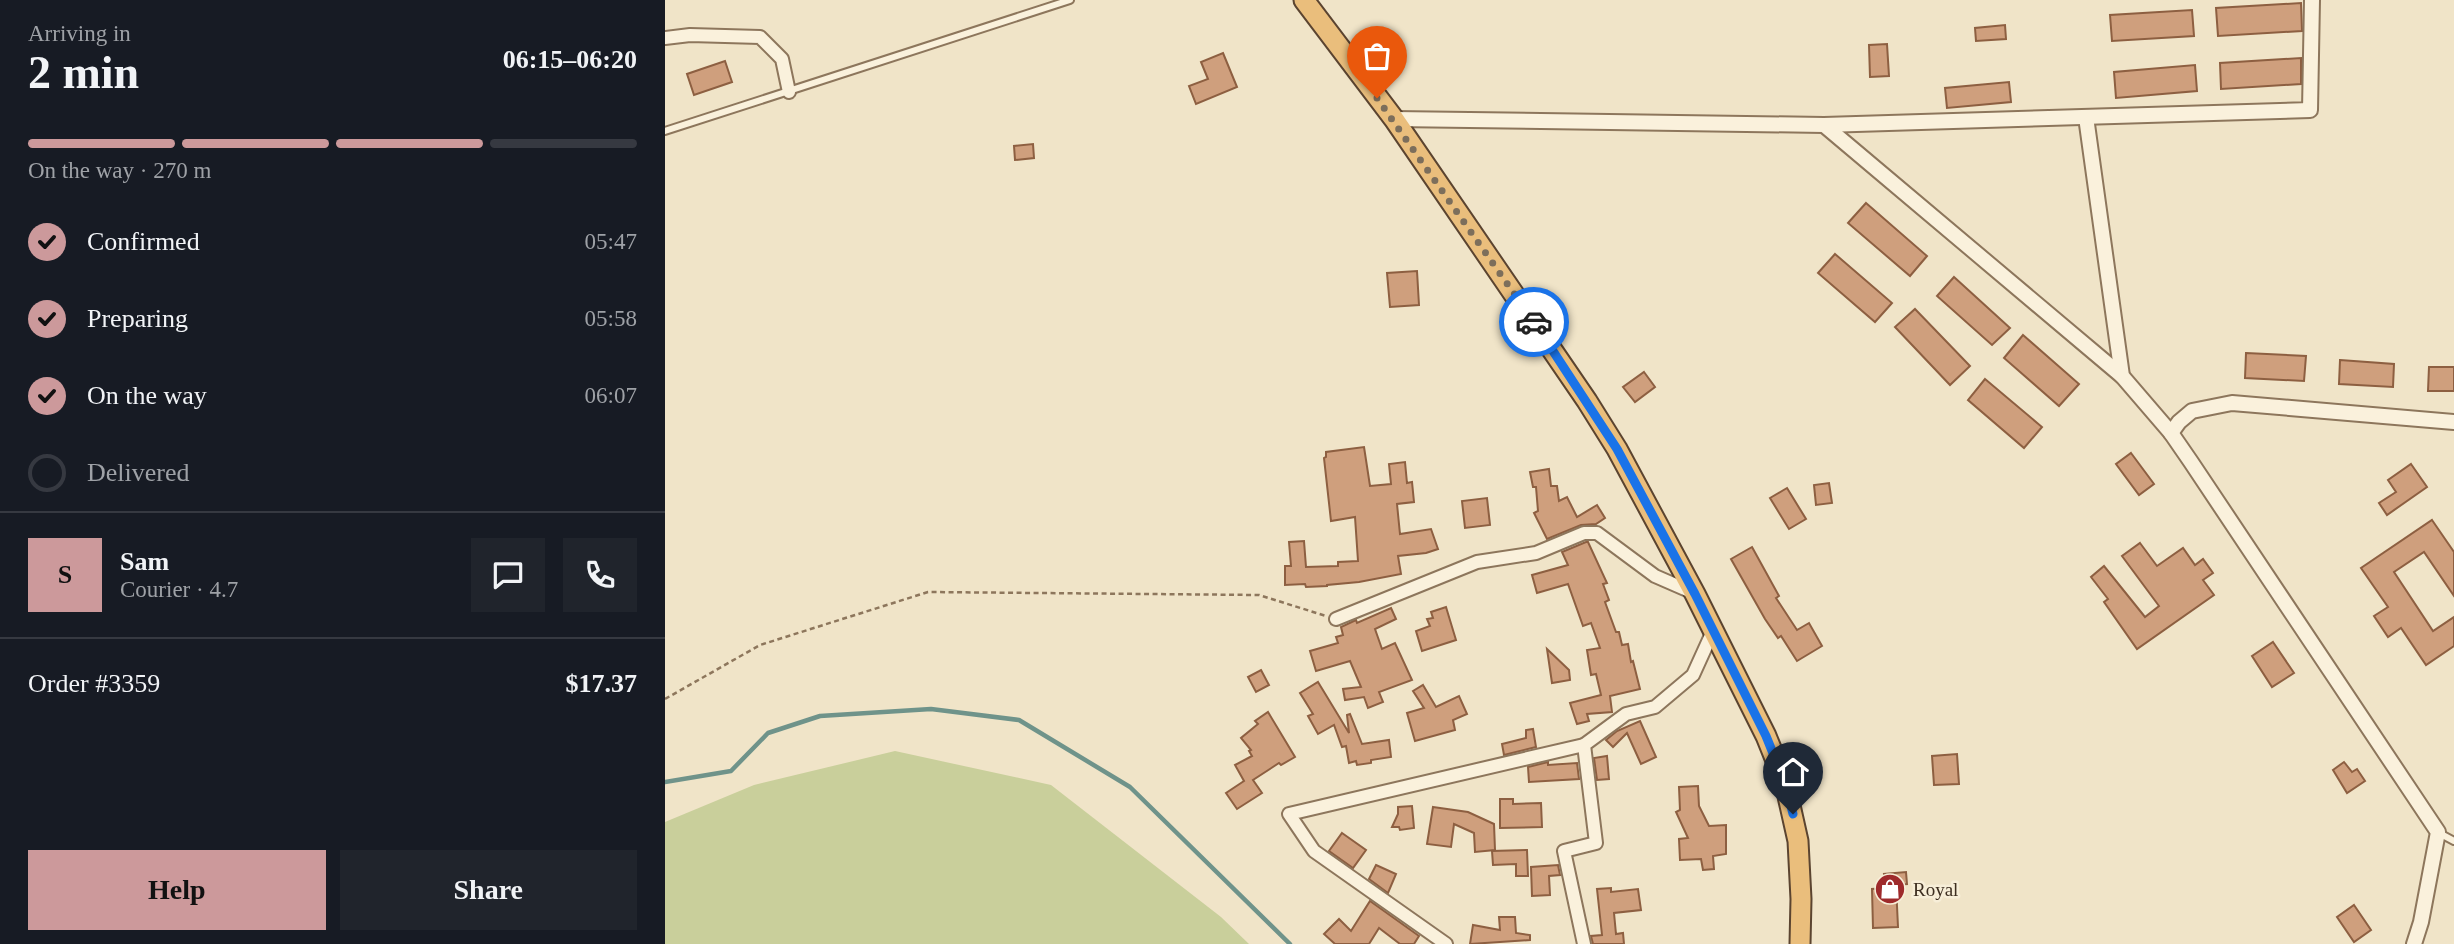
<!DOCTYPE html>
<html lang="en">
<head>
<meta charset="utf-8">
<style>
  :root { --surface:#171b24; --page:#20242c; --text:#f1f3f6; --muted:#9ea1a6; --line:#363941; --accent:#cc999b }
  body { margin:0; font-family:Georgia,serif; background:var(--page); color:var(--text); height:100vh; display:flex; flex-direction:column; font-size:26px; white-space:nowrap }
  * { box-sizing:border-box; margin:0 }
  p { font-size:23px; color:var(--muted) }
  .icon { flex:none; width:38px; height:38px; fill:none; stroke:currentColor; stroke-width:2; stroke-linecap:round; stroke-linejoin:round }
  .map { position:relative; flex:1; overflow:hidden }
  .details { display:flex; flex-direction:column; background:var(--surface); width:665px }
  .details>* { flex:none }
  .pin { position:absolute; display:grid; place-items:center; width:60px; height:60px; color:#fff; margin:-72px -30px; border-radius:50% 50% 50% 0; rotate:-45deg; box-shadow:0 0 7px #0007 }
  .pin .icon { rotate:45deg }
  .courier { position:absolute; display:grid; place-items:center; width:70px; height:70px; margin:-35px; border:5px solid #1a73e8; border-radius:50%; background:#fff; color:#222; box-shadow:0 2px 9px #0007 }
  .summary em { font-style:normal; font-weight:800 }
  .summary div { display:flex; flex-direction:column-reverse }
  .summary { display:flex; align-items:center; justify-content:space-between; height:119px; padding:0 28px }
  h1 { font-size:46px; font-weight:800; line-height:52px }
  .bar { display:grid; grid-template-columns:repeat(4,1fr); gap:10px 7px; align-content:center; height:84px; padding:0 28px }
  .bar i { height:9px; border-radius:5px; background:var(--line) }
  .bar .on { background:var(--accent) }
  .bar p { grid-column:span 4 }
  .line { display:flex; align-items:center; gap:18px; padding:0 28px; border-top:2px solid var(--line) }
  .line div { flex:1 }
  .round { display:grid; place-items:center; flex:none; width:74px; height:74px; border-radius:0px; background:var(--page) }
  ol { padding:0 28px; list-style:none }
  li { display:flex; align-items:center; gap:21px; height:77px }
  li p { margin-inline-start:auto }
  li .icon { padding:7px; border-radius:50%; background:var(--accent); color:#111; stroke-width:4 }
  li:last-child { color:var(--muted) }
  li i { width:38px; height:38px; border:4px solid var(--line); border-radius:50% }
  .cta { display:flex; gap:14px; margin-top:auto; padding:14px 28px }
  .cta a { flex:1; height:80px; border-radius:0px; background:var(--accent); color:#111; font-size:28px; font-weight:800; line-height:80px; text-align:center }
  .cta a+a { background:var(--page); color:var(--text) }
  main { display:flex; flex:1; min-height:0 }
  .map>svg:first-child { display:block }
  .green { fill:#c9cf9b }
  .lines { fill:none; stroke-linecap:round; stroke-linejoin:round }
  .stream { stroke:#6f938a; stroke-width:4.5 }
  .building { fill:#cf9f7d; stroke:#8d5f41; stroke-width:2 }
  .service-casing { stroke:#8d765c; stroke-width:10 }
  .minor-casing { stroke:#8d765c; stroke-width:16 }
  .tertiary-casing { stroke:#8d765c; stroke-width:18 }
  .trunk-casing { stroke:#5b4430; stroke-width:23 }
  .path { stroke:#8d765c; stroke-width:2.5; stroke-dasharray:5 3.5; stroke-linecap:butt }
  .service { stroke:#faf1dc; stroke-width:6 }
  .minor { stroke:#faf1dc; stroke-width:12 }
  .tertiary { stroke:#faf1dc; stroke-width:14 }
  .trunk { stroke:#eabe7c; stroke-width:19 }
  .done { stroke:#7c6e5b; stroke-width:7; stroke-dasharray:0 12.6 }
  .route { stroke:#1a73e8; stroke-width:9 }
  .labels { text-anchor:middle; stroke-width:5; stroke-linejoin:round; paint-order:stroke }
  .poi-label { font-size:19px; fill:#3d2e20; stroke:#f7eed8; text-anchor:start }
</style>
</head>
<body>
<main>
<section class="details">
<div class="summary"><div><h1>2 min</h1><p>Arriving in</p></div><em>06:15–06:20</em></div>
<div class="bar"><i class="on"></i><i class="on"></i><i class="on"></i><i></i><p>On the way · 270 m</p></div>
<ol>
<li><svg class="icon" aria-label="check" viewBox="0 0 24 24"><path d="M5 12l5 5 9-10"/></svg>Confirmed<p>05:47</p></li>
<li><svg class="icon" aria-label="check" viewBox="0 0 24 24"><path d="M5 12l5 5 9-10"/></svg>Preparing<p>05:58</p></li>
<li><svg class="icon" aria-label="check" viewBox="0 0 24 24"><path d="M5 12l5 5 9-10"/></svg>On the way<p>06:07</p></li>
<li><i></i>Delivered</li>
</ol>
<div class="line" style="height:126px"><b class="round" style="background:var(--accent);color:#111">S</b><div><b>Sam</b><p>Courier · 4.7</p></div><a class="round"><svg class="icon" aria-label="chat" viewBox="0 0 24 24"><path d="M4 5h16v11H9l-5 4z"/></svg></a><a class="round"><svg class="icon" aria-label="phone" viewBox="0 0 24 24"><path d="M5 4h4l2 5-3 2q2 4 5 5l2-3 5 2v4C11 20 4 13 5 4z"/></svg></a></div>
<div class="line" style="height:91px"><div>Order #3359</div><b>$17.37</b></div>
<div class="cta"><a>Help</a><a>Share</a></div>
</section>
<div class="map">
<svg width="1789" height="944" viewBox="0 0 1789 944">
  <rect width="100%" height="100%" fill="#f0e4c8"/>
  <polygon class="green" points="230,751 386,785 556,917 584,944 0,944 0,822 89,785"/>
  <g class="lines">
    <polyline class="stream" points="0,782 66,771 103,733 155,716 266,709 354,720 465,787 625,944"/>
  </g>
  <g class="building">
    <polygon points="1636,3 1637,31 1553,36 1551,8"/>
    <polygon points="1527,10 1529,36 1447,41 1445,15"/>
    <polygon points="1340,25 1341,39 1311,41 1310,28"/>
    <polygon points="1222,44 1224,76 1205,77 1204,45"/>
    <polygon points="558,53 572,87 531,104 524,86 543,79 536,62"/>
    <polygon points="1636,58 1636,84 1556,89 1555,63"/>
    <polygon points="60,61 67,82 29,95 22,74"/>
    <polygon points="1530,65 1532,91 1451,98 1449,72"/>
    <polygon points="1344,82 1346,102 1282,108 1280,88"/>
    <polygon points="368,144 369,158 350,160 349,146"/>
    <polygon points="1201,203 1262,256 1245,276 1183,223"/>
    <polygon points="1170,254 1227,303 1210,322 1153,273"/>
    <polygon points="752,271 754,305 725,307 722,273"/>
    <polygon points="1289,277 1345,328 1327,345 1272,296"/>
    <polygon points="1250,309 1305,366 1285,385 1230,327"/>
    <polygon points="1358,335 1414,384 1394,406 1339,358"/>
    <polygon points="1581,353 1641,356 1639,381 1580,378"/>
    <polygon points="1675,360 1729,364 1728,387 1674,384"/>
    <polygon points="1764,367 1789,367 1789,391 1763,391"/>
    <polygon points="979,372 990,387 970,402 958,387"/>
    <polygon points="1320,379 1377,427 1359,448 1303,400"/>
    <polygon points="699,447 705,486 726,484 724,464 740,462 742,483 747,482 749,502 732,504 735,534 766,529 773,549 761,553 733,556 736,574 694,582 662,585 662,586 641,587 640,584 620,585 620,566 626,566 624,542 639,541 641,567 673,566 673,562 693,561 690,517 666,521 659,458 661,457 661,452"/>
    <polygon points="1466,453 1489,484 1474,495 1451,464"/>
    <polygon points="1746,464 1762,487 1722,515 1714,503 1731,492 1723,480"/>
    <polygon points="884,469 886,486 892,486 894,501 902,497 912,517 932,505 940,518 931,524 916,525 882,539 869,513 873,511 871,487 868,487 865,472"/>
    <polygon points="1164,483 1167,503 1151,505 1149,485"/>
    <polygon points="1122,488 1141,519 1124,529 1105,498"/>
    <polygon points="822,498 825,525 800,528 797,501"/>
    <polygon points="1767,520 1789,552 1789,596 1759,552 1729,572 1768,631 1789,617 1789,646 1761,665 1736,628 1723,637 1709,616 1723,607 1696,568"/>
    <polygon points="921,542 923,542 942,583 938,584 944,600 940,602 951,632 954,632 957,645 963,644 966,662 968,661 975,689 945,696 947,712 922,714 924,721 912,724 905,703 936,695 931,674 926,675 922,650 935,648 926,623 918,626 903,584 872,593 867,575 903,565 897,552"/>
    <polygon points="1475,543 1492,566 1518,548 1530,565 1538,559 1548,573 1538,580 1549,595 1472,649 1439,602 1443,599 1426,577 1439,566 1480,617 1494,606 1457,556"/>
    <polygon points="1087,547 1114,596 1111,598 1132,630 1144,623 1157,646 1132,661 1116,636 1113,638 1100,619 1066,559"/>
    <polygon points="781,607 791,640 757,651 751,631 765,626 762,619 768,618 766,612"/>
    <polygon points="726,608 731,619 710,629 717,649 730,643 747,680 714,692 718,702 703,708 699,697 680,700 678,689 696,687 685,661 651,671 645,651 673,643 671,637 678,635 676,627 691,620 692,623"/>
    <polygon points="1608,642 1629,673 1607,687 1587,656"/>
    <polygon points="882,649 904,670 905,680 887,683"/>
    <polygon points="596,670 604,685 591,692 583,677"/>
    <polygon points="653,682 684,733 682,715 685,714 697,744 724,740 726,757 706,760 706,763 692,765 691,761 684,763 681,746 677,747 669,725 653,734 643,716 648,714 635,693"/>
    <polygon points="758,685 771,707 794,696 802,714 788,720 790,730 750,741 742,713 759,708 748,691"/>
    <polygon points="603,712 630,757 616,765 614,763 588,780 597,793 572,809 561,793 579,781 570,765 587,756 584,751 586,750 576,738 593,724 590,721"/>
    <polygon points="975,721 991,757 976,764 962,733 948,747 941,740 952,731"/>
    <polygon points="868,729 871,747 839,755 837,744 861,738 861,730"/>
    <polygon points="1292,754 1294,784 1269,785 1267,756"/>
    <polygon points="942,756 944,779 932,780 929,758"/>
    <polygon points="883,762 883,765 912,763 914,779 864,782 863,767"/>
    <polygon points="1679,762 1687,772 1692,769 1700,781 1682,793 1668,770"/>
    <polygon points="1033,786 1034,806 1044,826 1061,825 1061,854 1048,856 1049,869 1038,870 1036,859 1015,860 1014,839 1023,838 1011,812 1015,810 1014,787"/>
    <polygon points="835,799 848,799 848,804 876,803 877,827 835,828"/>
    <polygon points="747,806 749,828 735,830 734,827 727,827 733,814 733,807"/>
    <polygon points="768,807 803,812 829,824 830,850 810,852 809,833 789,824 786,847 762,844"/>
    <polygon points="677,833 701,850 688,868 664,851"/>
    <polygon points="862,850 863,876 851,876 851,864 828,865 827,851"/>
    <polygon points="711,865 731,874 723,893 704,879"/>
    <polygon points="893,865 895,875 884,876 885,895 867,896 866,867"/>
    <polygon points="1241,872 1242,884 1231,885 1233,927 1208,928 1207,889 1221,888 1219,874"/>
    <polygon points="946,888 946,892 973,889 976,910 949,913 951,934 958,933 959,944 928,944 926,936 937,935 932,889"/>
    <polygon points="705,901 754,936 749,944 735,944 714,928 704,944 670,944 659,934 674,919 686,931"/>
    <polygon points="1689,905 1706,930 1689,942 1672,917"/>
    <polygon points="834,917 850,917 851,933 865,935 865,940 805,944 808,925 835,930"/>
  </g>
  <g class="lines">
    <g class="service-casing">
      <g id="service">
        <polyline points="0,131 405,0"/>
        <polyline points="1774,833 1789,841"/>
      </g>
    </g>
    <g class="minor-casing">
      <g id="minor">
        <polyline points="0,38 25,35 95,37 117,59 124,92"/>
        <polyline points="671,619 812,562 871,553 919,533 932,533 990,576 1029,593"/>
        <polyline points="781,944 649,851 624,814 919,745"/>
        <polyline points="919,944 899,851 931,843 919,745 961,714 990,707 1028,675 1048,631"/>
      </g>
    </g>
    <g class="tertiary-casing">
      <g id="tertiary">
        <polyline points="1421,117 1457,376 1506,433 1526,462 1773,832 1756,922 1749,944"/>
        <polyline points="729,119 1159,125 1645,110 1647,0"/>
        <polyline points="1159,125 1457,376"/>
        <polyline points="1506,433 1514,422 1527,411 1567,403 1789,422"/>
      </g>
    </g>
    <g class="trunk-casing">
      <polyline id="trunk" points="639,0 729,119 922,401 952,449 1030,594 1101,736 1120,783 1133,841 1136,899 1135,944"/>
    </g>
    <polyline class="path" points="0,699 95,645 263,592 594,595 661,616"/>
    <use href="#service" class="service"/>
    <use href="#minor" class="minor"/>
    <use href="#tertiary" class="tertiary"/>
    <use href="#trunk" class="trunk"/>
  </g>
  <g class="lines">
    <polyline class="done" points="712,98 869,322"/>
    <polyline class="route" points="869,322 952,449 1030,594 1101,736 1120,783 1128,814"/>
  </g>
  <defs>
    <g id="shop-disc" transform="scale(1.575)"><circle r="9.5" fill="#9e2a2b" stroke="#f7eed8"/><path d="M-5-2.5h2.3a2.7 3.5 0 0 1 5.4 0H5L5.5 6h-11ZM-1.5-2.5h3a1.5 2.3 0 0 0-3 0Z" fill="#fff"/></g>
  </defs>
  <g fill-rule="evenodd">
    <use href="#shop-disc" x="1225" y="889"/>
  </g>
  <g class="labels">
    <g class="poi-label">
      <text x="1248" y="896">Royal</text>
    </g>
  </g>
</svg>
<div class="pin" style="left:712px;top:98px;background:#ea580c"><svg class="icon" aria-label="bag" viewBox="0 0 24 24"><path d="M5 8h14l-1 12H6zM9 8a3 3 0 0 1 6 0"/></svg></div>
<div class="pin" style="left:1128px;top:814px;background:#1f2937"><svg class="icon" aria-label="home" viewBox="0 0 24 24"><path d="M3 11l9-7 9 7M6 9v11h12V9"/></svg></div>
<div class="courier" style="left:869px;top:322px"><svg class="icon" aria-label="car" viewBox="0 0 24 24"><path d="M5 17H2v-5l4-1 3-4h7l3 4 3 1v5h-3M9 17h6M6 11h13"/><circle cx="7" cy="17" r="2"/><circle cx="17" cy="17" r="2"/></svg></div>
</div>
</main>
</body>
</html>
